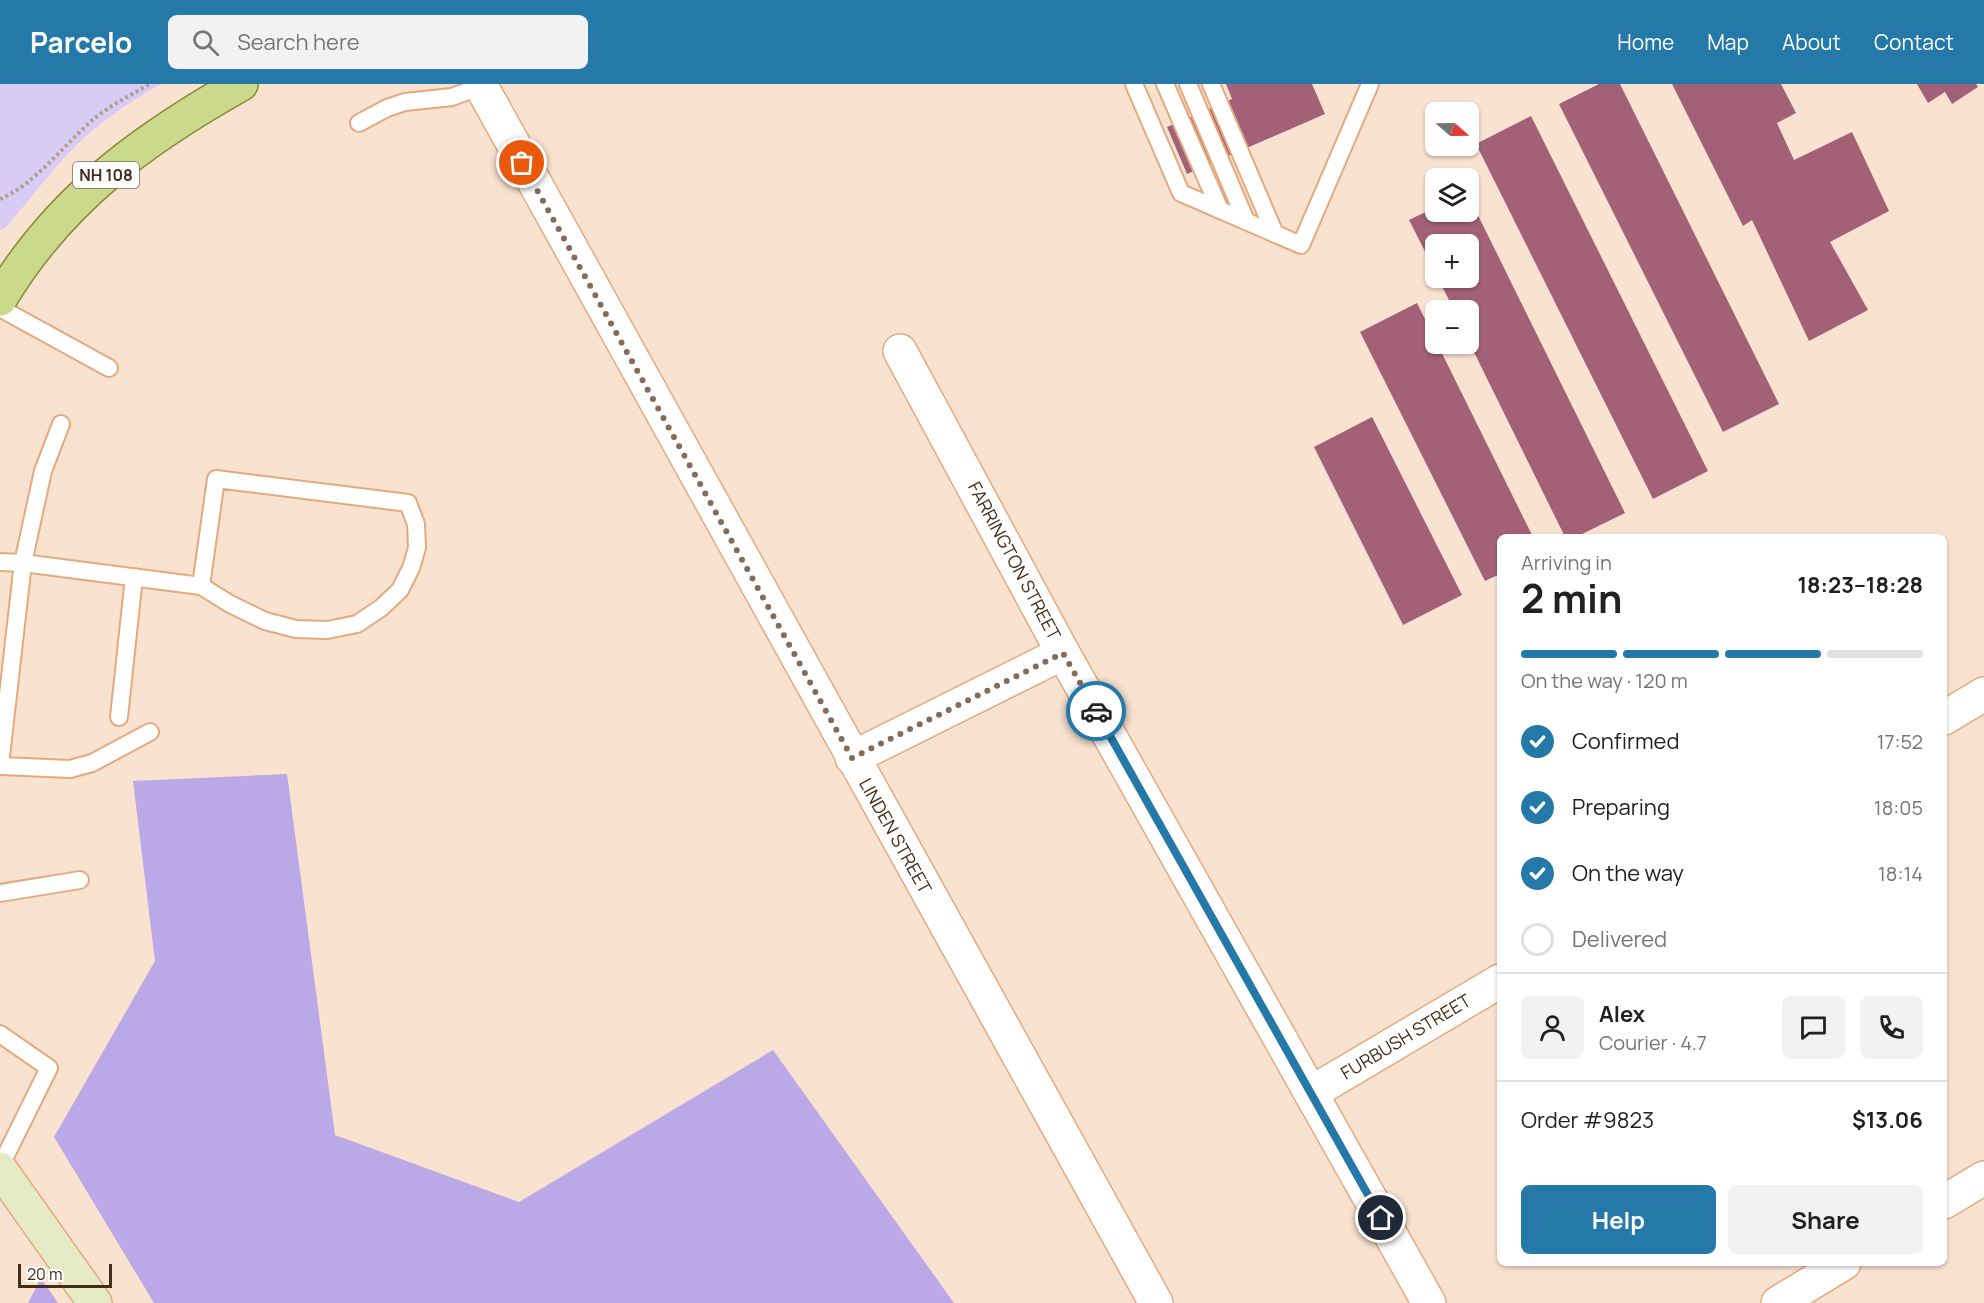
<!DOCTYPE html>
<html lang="en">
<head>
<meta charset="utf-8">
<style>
  :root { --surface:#fff; --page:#f2f2f2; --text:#202124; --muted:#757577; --line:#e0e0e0; --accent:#2579a9 }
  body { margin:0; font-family:Manrope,sans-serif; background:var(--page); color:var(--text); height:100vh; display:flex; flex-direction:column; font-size:22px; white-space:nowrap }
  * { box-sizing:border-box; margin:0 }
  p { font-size:20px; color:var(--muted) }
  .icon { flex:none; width:33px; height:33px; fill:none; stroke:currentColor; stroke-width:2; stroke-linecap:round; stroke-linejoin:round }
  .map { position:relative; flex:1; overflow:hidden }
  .panel { position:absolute; left:1497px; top:450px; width:450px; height:732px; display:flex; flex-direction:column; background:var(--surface); border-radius:9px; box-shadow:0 2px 4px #0004 }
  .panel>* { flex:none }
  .needle { width:39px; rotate:110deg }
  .tools { position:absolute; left:1425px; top:18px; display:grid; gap:12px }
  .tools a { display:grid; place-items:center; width:54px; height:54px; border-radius:9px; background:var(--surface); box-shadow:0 2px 4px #0004; font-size:30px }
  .scale { position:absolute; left:18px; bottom:15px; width:94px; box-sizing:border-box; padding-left:6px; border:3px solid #442c1a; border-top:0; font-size:16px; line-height:21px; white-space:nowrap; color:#442c1a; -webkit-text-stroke:4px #fff; paint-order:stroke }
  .pin { position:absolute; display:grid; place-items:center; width:51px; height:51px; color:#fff; margin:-26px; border:3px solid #fff; border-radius:50%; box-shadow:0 2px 6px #0007 }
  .courier { position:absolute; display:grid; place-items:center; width:60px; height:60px; margin:-30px; border:4px solid #2579a9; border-radius:50%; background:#fff; color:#222; box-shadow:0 2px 8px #0007 }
  .overview em { font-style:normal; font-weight:700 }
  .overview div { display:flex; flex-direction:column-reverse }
  .overview { display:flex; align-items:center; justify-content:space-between; height:102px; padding:0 24px }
  h1 { font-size:39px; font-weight:700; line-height:45px }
  .bar { display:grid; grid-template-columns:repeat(4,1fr); gap:9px 6px; align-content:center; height:72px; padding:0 24px }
  .bar i { height:8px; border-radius:4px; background:var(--line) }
  .bar .on { background:var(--accent) }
  .bar p { grid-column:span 4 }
  .line { display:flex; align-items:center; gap:15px; padding:0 24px; border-top:2px solid var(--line) }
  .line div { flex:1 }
  .round { display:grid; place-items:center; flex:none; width:63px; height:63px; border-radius:9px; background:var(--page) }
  ol { padding:0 24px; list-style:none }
  li { display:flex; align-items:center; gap:18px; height:66px }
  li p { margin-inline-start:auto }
  li .icon { padding:6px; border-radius:50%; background:var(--accent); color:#fff; stroke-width:4 }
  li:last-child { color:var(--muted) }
  li i { width:33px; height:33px; border:3px solid var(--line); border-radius:50% }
  .primary-button { display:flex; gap:12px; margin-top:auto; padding:12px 24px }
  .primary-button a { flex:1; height:69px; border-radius:9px; background:var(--accent); color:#fff; font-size:24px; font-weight:700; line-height:69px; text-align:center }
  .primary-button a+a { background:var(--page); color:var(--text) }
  header { display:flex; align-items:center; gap:36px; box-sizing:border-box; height:84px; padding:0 30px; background:var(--accent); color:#fff }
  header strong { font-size:28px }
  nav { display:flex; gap:33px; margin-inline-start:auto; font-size:21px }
  .search { width:420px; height:54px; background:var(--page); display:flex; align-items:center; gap:15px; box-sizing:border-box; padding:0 21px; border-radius:9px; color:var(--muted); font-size:22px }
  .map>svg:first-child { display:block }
  .green { fill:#d8ccf7 }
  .forest { fill:#bba8e6 }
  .building { fill:#a36177 }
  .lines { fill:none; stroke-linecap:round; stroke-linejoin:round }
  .lane-casing { stroke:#e4aa7d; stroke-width:20 }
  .street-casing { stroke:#e4aa7d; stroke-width:36 }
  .secondary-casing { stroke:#e4aa7d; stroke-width:36 }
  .primary-casing { stroke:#868c32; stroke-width:36 }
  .path { stroke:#b69e8c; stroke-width:4; stroke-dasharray:3 3; stroke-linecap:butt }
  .lane { stroke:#fff; stroke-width:16 }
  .street { stroke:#fff; stroke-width:33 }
  .secondary { stroke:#e5ecc5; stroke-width:33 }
  .primary { stroke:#cbd98c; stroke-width:33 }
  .done { stroke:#846c5a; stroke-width:6; stroke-dasharray:0 10.8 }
  .route { stroke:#2579a9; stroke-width:8 }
  .labels { text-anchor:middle; stroke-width:6; stroke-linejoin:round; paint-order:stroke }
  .shield { fill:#fff; stroke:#7c6b5f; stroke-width:1.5 }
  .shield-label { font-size:16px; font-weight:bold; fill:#442c1a }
  .street-label { font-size:18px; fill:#442c1a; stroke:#fff }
</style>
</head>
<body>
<header>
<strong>Parcelo</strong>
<div class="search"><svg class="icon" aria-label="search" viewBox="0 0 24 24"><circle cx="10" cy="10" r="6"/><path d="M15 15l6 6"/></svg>Search here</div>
<nav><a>Home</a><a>Map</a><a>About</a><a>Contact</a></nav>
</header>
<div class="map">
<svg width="1984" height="1219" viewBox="0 0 1984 1219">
  <rect width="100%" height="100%" fill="#fae2d0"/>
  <path class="green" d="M0,0H161C135,14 108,33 85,53C55,80 32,114 5,144L0,146Z"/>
  <g class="forest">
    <polygon points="287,690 335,1051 519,1118 773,966 954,1219 154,1219 54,1053 155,877 133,697"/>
    <polygon points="41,1194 58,1219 28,1219"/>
  </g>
  <g class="building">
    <polygon points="1226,0 1312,0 1325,30 1187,90 1167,43 1232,15"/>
    <polygon points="1599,0 1620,0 1779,320 1723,348 1559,20"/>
    <polygon points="1672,0 1781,0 1796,29 1777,39 1794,76 1852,48 1889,127 1830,158 1868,226 1809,257 1752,136 1743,142"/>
    <polygon points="1917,0 1976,0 1978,3 1952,20 1945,8 1928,19"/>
    <polygon points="1531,32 1708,387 1653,415 1476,60"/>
    <polygon points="1468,111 1625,429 1576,453 1565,453 1468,256 1468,226 1454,226 1438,194 1468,194 1468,160 1436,160 1436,189 1409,136 1436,123 1436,128 1468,128"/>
    <polygon points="1417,219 1533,453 1500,453 1500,490 1485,497 1360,248"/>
    <polygon points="1372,333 1462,511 1403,541 1314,363"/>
  </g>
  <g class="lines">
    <g class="lane-casing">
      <g id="lane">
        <polyline points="1134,0 1181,109 1301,161 1370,0"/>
        <polyline points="1165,0 1220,126"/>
        <polyline points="1188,0 1246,137"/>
        <polyline points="1211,0 1275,150"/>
        <polyline points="359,39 387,24 405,18 452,13 481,2"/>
        <polyline points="0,224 109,284"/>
        <polyline points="0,478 23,479 201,502 230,520 265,537 296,545 327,546 357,540 381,524 400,506 411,484 417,464 416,440 408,419 216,395 201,502"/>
        <polyline points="119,633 134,493"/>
        <polyline points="0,681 23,479 43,387 61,340"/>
        <polyline points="1,682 70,685 92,679 150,648"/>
        <polyline points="0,809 80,796"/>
        <polyline points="0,950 49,984 0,1083"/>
      </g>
    </g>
    <g class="street-casing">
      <g id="street">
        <polyline points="480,0 1156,1219"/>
        <polyline points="900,267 1063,569 1429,1219"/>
        <polyline points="1944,634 1984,610"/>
        <polyline points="852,674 1063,569"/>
        <polyline points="1311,1009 1500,897"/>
        <polyline points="1944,1118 1984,1094"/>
        <polyline points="1778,1219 1844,1179"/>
      </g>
    </g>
    <g class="secondary-casing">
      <polyline id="secondary" points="0,1085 95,1219"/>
    </g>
    <g class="primary-casing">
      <path id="primary" d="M0,215C59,116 143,55 241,0"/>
    </g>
    <path class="path" d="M0,115C35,101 65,59 95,34C111,21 131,11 150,0"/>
    <use href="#lane" class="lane"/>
    <use href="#street" class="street"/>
    <use href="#secondary" class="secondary"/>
    <use href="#primary" class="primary"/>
  </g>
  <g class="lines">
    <polyline class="done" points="522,79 852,674 1063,569 1096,627"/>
    <polyline class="route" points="1096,627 1381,1134"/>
  </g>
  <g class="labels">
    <rect class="shield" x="73" y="78" width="66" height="26" rx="4.5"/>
    <g class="shield-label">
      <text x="106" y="97">NH 108</text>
    </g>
    <g class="street-label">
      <text transform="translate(1014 477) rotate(62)" y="6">FARRINGTON STREET</text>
      <text transform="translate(895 752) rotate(61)" y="6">LINDEN STREET</text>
      <text transform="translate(1406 953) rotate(-31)" y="6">FURBUSH STREET</text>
    </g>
  </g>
</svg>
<div class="tools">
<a><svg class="needle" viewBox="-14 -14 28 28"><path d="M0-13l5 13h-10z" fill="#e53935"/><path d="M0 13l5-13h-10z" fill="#757577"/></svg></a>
<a><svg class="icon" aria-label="layers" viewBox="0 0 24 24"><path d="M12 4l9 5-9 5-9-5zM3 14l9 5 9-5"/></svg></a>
<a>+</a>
<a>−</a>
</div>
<div class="scale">20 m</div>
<div class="pin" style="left:522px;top:79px;background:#ea580c"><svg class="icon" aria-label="bag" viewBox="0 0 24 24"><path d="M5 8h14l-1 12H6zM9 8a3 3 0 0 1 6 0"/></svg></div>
<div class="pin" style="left:1381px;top:1134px;background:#1f2937"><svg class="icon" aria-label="home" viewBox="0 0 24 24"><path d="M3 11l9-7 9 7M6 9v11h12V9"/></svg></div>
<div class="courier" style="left:1096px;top:627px"><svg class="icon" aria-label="car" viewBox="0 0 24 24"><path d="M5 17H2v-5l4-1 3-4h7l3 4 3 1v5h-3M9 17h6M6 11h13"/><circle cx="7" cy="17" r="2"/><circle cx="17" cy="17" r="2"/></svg></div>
<section class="panel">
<div class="overview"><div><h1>2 min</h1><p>Arriving in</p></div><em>18:23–18:28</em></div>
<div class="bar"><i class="on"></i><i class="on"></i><i class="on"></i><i></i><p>On the way · 120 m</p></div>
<ol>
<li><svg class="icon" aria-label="check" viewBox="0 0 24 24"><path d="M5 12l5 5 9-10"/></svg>Confirmed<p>17:52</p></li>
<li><svg class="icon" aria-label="check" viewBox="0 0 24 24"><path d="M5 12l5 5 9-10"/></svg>Preparing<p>18:05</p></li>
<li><svg class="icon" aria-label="check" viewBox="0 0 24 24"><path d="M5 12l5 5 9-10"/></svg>On the way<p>18:14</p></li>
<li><i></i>Delivered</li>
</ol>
<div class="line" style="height:108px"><a class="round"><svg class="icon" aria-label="person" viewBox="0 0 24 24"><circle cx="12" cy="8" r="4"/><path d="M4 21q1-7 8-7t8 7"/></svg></a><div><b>Alex</b><p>Courier · 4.7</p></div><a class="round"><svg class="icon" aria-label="chat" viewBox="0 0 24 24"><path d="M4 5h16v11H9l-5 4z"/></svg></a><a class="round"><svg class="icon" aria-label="phone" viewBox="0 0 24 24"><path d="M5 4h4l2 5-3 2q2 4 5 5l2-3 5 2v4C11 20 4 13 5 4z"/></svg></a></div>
<div class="line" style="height:78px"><div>Order #9823</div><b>$13.06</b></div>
<div class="primary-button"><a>Help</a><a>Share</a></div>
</section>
</div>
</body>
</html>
